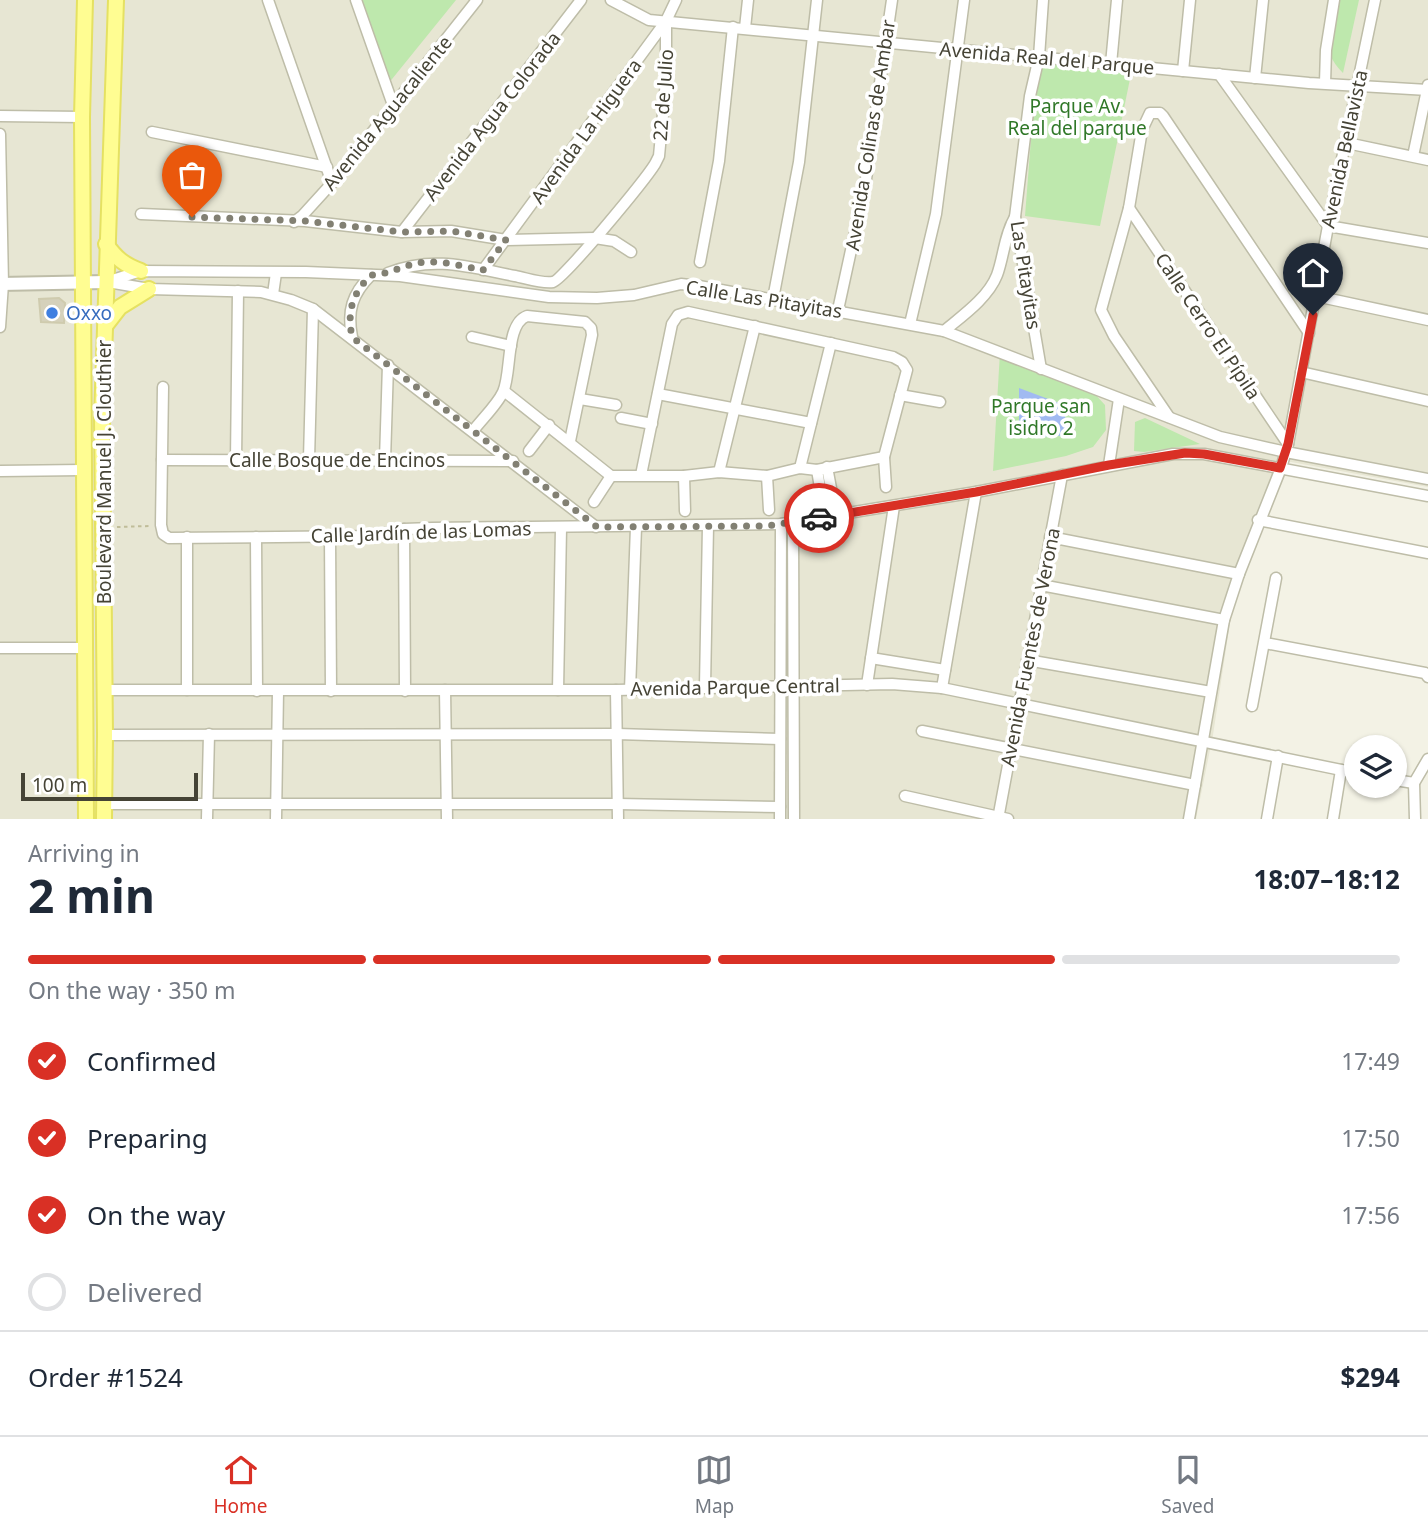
<!DOCTYPE html>
<html lang="en">
<head>
<meta charset="utf-8">
<style>
  :root { --surface:#fff; --page:#f6f6f7; --text:#1f2937; --muted:#747a83; --line:#e0e1e3; --accent:#d93025 }
  body { margin:0; font-family:"Noto Sans",sans-serif; background:var(--page); color:var(--text); height:100vh; display:flex; flex-direction:column; font-size:26px; white-space:nowrap }
  * { box-sizing:border-box; margin:0 }
  p { font-size:23px; color:var(--muted) }
  .icon { flex:none; width:38px; height:38px; fill:none; stroke:currentColor; stroke-width:2; stroke-linecap:round; stroke-linejoin:round }
  .map { position:relative; height:819px; overflow:hidden }
  .side { display:flex; flex-direction:column; background:var(--surface); flex:1 }
  .side>* { flex:none }
  .controls { position:absolute; left:1344px; top:735px; display:grid; gap:14px }
  .controls a { display:grid; place-items:center; width:63px; height:63px; border-radius:50%; background:var(--surface); box-shadow:0 2px 5px #0004; font-size:35px }
  .scale { position:absolute; left:21px; bottom:18px; width:177px; box-sizing:border-box; padding-left:7px; border:4px solid #454335; border-top:0; font-size:19px; line-height:24px; white-space:nowrap; color:#454335; -webkit-text-stroke:5px #fff; paint-order:stroke }
  .pin { position:absolute; display:grid; place-items:center; width:60px; height:60px; color:#fff; margin:-72px -30px; border-radius:50% 50% 50% 0; rotate:-45deg; box-shadow:0 0 7px #0007 }
  .pin .icon { rotate:45deg }
  .courier { position:absolute; display:grid; place-items:center; width:70px; height:70px; margin:-35px; border:5px solid #d93025; border-radius:50%; background:#fff; color:#222; box-shadow:0 2px 9px #0007 }
  .overview em { font-style:normal; font-weight:700 }
  .overview div { display:flex; flex-direction:column-reverse }
  .overview { display:flex; align-items:center; justify-content:space-between; height:119px; padding:0 28px }
  h1 { font-size:46px; font-weight:700; line-height:52px }
  .bar { display:grid; grid-template-columns:repeat(4,1fr); gap:10px 7px; align-content:center; height:84px; padding:0 28px }
  .bar i { height:9px; border-radius:5px; background:var(--line) }
  .bar .on { background:var(--accent) }
  .bar p { grid-column:span 4 }
  .line { display:flex; align-items:center; gap:18px; padding:0 28px; border-top:2px solid var(--line) }
  .line div { flex:1 }
  ol { padding:0 28px; list-style:none }
  li { display:flex; align-items:center; gap:21px; height:77px }
  li p { margin-inline-start:auto }
  li .icon { padding:7px; border-radius:50%; background:var(--accent); color:#fff; stroke-width:4 }
  li:last-child { color:var(--muted) }
  li i { width:38px; height:38px; border:4px solid var(--line); border-radius:50% }
  .tab-bar { display:flex; justify-content:space-around; align-items:center; height:98px; border-top:2px solid var(--line); background:var(--surface); font-size:19px; color:var(--muted) }
  .tab-bar a { display:grid; justify-items:center; gap:4px }
  .tab-bar .on { color:var(--accent) }
  .map>svg:first-child { display:block }
  .residential { fill:#e7e6d3 }
  .green { fill:#bee8ad }
  .water { fill:#a1baf1 }
  .building { fill:#d5d1bb; stroke:#cfcbae; stroke-width:2 }
  .lines { fill:none; stroke-linecap:round; stroke-linejoin:round }
  .minor-casing { stroke:#bebda8; stroke-width:13 }
  .tertiary-casing { stroke:#bebda8; stroke-width:16 }
  .primary-casing { stroke:#e5e162; stroke-width:18 }
  .path { stroke:#c0bd99; stroke-width:2; stroke-dasharray:3.5 3.5; stroke-linecap:butt }
  .minor { stroke:#fff; stroke-width:10 }
  .tertiary { stroke:#fff; stroke-width:12 }
  .primary { stroke:#fffd92; stroke-width:14 }
  .done { stroke:#828073; stroke-width:7; stroke-dasharray:0 12.6 }
  .route { stroke:#d93025; stroke-width:9 }
  .shop-dot { fill:#3f7fe0; stroke:#fff; stroke-width:2.5 }
  .labels { text-anchor:middle; stroke-width:7; stroke-linejoin:round; paint-order:stroke }
  .street-label { font-size:19px; fill:#454335; stroke:#fff }
  .park-label { font-size:19px; fill:#307828; stroke:#fff }
  .shop-label { font-size:19px; fill:#366cbe; stroke:#fff; text-anchor:start }
</style>
</head>
<body>
<div class="map">
<svg width="1428" height="819" viewBox="0 0 1428 819">
  <rect width="100%" height="100%" fill="#f3f2e5"/>
  <polygon class="residential" points="0,0 1428,0 1428,487 1280,460 1238,569 1213,735 1196,819 0,819"/>
  <g class="green">
    <polygon points="359,0 456,0 388,84"/>
    <path d="M1331,0H1359L1343,73C1320,50 1324,28 1331,0Z"/>
    <polygon points="1037,62 1131,74 1100,226 1025,216"/>
    <polygon points="1000,352 1093,392 1105,405 1106,430 1093,447 1066,456 993,471"/>
    <polygon points="1145,418 1200,444 1144,452 1134,451 1135,422"/>
  </g>
  <polygon class="water" points="1019,388 1059,403 1073,435 1040,437 1019,432"/>
  <polygon class="building" points="59,298 65,303 64,323 41,322 39,299"/>
  <g class="lines">
    <g class="minor-casing">
      <g id="minor">
        <polyline points="268,0 332,183"/>
        <polyline points="356,0 393,105"/>
        <polyline points="611,0 649,20 1309,83 1428,90"/>
        <polyline points="745,28 748,0"/>
        <polyline points="1111,64 1117,0"/>
        <polyline points="1183,71 1190,0"/>
        <polyline points="1219,74 1328,226 1428,243"/>
        <polyline points="1255,78 1263,0"/>
        <polyline points="1325,83 1326,50 1334,0"/>
        <polyline points="0,116 82,117"/>
        <polyline points="152,132 327,167"/>
        <polyline points="0,134 3,284 0,327"/>
        <polyline points="1347,143 1428,160"/>
        <polyline points="1413,156 1428,85"/>
        <polyline points="1129,208 1288,444"/>
        <polyline points="141,214 305,221 402,232 451,231 506,240 595,238 614,241 631,252"/>
        <polyline points="294,222 302,216 332,183 477,0"/>
        <polyline points="402,232 581,0"/>
        <polyline points="700,262 719,161 733,27"/>
        <polyline points="483,270 666,21 676,0"/>
        <path d="M388,273C434,255 469,267 515,276C526,278 542,284 553,282C563,280 645,180 655,164L659,156L666,81V21"/>
        <polyline points="106,282 141,271 306,272 400,276 549,297 597,298 634,295 681,284 699,286 944,331 1220,437 1286,452 1428,479"/>
        <polyline points="108,282 149,289 261,292 291,300 313,309 596,527"/>
        <polyline points="273,294 276,273"/>
        <polyline points="1316,296 1428,320"/>
        <polyline points="773,299 799,162 817,0"/>
        <polyline points="838,310 865,186 892,0"/>
        <polyline points="910,324 936,214 964,0"/>
        <path d="M944,331C962,316 988,298 997,275C1004,256 1004,236 1015,217"/>
        <path d="M352,337C347,311 352,294 371,275"/>
        <polyline points="472,337 511,346"/>
        <polyline points="1041,369 1015,217 1030,96 1039,57 1043,0"/>
        <polyline points="1301,372 1428,401"/>
        <polyline points="163,387 161,525 163,534 169,538 372,536 404,529 432,528 781,524 976,492 1173,454 1204,454 1428,496"/>
        <polyline points="504,391 611,476 684,476 719,472 767,476 800,468 817,470 884,457"/>
        <polyline points="658,394 811,423"/>
        <polyline points="900,395 940,402"/>
        <polyline points="580,399 616,405"/>
        <polyline points="1169,417 1114,336 1101,310 1129,208 1142,130 1150,113 1160,113 1163,116 1309,333"/>
        <polyline points="621,418 652,424"/>
        <path d="M473,431C482,419 497,405 503,392C512,373 505,324 527,316L585,322L591,328L592,335L570,441"/>
        <polyline points="529,451 549,425"/>
        <polyline points="309,459 313,309"/>
        <polyline points="162,460 513,461"/>
        <polyline points="236,460 238,291"/>
        <polyline points="385,460 388,365"/>
        <polyline points="1109,465 1119,399"/>
        <polyline points="827,467 836,515"/>
        <polyline points="800,468 831,343"/>
        <polyline points="817,470 825,517"/>
        <polyline points="0,471 83,470"/>
        <polyline points="719,472 755,326"/>
        <polyline points="641,475 672,324 678,315 688,312 893,357 902,362 907,370 884,457 886,487"/>
        <polyline points="684,476 685,511"/>
        <polyline points="767,476 769,510"/>
        <polyline points="594,502 611,476"/>
        <polyline points="1258,520 1428,553"/>
        <polyline points="793,523 794,819"/>
        <polyline points="404,529 405,691"/>
        <polyline points="187,537 187,690"/>
        <polyline points="256,537 257,691"/>
        <polyline points="330,537 331,691"/>
        <polyline points="1050,537 1239,574"/>
        <polyline points="1041,585 1224,620"/>
        <polyline points="1265,643 1425,673 1428,677"/>
        <polyline points="0,648 85,648"/>
        <polyline points="871,658 945,670"/>
        <polyline points="1027,660 1211,692"/>
        <polyline points="867,685 894,506"/>
        <polyline points="705,686 708,526"/>
        <polyline points="942,688 976,492"/>
        <polyline points="104,690 616,690 892,684 942,688 1356,773"/>
        <polyline points="445,690 447,819"/>
        <polyline points="558,690 561,528"/>
        <polyline points="616,690 618,819"/>
        <polyline points="630,690 636,527"/>
        <polyline points="1252,706 1276,578"/>
        <polyline points="922,731 1195,785"/>
        <polyline points="105,735 617,734 780,739"/>
        <polyline points="1395,780 1414,783"/>
        <polyline points="905,796 1008,819"/>
        <polyline points="104,804 618,804 780,807"/>
        <polyline points="207,819 209,734"/>
        <polyline points="276,819 278,691"/>
        <polyline points="780,819 781,524"/>
        <polyline points="998,819 1062,475"/>
        <polyline points="1189,819 1224,620 1239,574 1281,468 1288,444 1328,226 1375,0"/>
        <polyline points="1267,819 1278,756"/>
        <polyline points="1333,819 1341,770"/>
        <polyline points="1415,819 1414,783 1428,759"/>
      </g>
    </g>
    <g class="tertiary-casing">
      <polyline id="tertiary" points="0,284 106,282"/>
    </g>
    <g class="primary-casing">
      <g id="primary">
        <polyline points="85,0 82,117 86,819"/>
        <path d="M106,244C116,258 124,265 141,271"/>
        <polyline points="106,325 120,307 149,289"/>
        <polyline points="104,819 105,735 102,418 116,0"/>
      </g>
    </g>
    <polyline class="path" points="117,527 150,526"/>
    <use href="#minor" class="minor"/>
    <use href="#tertiary" class="tertiary"/>
    <use href="#primary" class="primary"/>
  </g>
  <g class="lines">
    <path class="done" d="M192,217L305,221L402,232L451,231L506,240L483,270C465,267 445,261 426,262C406,263 390,275 371,275C352,294 347,311 352,337L597,527L767,526L819,518"/>
    <polyline class="route" points="819,518 976,492 1109,465 1185,453 1204,454 1280,468 1288,444 1313,315"/>
  </g>
  <circle class="shop-dot" cx="52" cy="313" r="7"/>
  <g class="labels">
    <g class="street-label">
      <text transform="translate(1047 58) rotate(5)" y="7">Avenida Real del Parque</text>
      <text transform="translate(663 95) rotate(-86)" y="7">22 de Julio</text>
      <text transform="translate(387 113) rotate(-51)" y="7">Avenida Aguacaliente</text>
      <text transform="translate(492 116) rotate(-52)" y="7">Avenida Agua Colorada</text>
      <text transform="translate(586 131) rotate(-54)" y="7">Avenida La Higuera</text>
      <text transform="translate(870 135) rotate(-81)" y="7">Avenida Colinas de Ambar</text>
      <text transform="translate(1344 149) rotate(-78)" y="7">Avenida Bellavista</text>
      <text transform="translate(1026 275) rotate(81)" y="7">Las Pitayitas</text>
      <text transform="translate(764 299) rotate(9)" y="7">Calle Las Pitayitas</text>
      <text transform="translate(1208 326) rotate(56)" y="7">Calle Cerro El Pípila</text>
      <text x="337" y="467">Calle Bosque de Encinos</text>
      <text transform="translate(104 472) rotate(-90)" y="7">Boulevard Manuel J. Clouthier</text>
      <text transform="translate(421 532) rotate(-2)" y="7">Calle Jardín de las Lomas</text>
      <text transform="translate(1030 647) rotate(-79)" y="7">Avenida Fuentes de Verona</text>
      <text transform="translate(735 687) rotate(-1)" y="7">Avenida Parque Central</text>
    </g>
    <g class="park-label">
      <text x="1077" y="113">Parque Av.<tspan x="1077" dy="22">Real del parque</tspan></text>
      <text x="1041" y="413">Parque san<tspan x="1041" dy="22">isidro 2</tspan></text>
    </g>
    <g class="shop-label">
      <text x="66" y="320">Oxxo</text>
    </g>
  </g>
</svg>
<div class="controls">
<a><svg class="icon" aria-label="layers" viewBox="0 0 24 24"><path d="M12 4l9 5-9 5-9-5zM3 14l9 5 9-5"/></svg></a>
</div>
<div class="scale">100 m</div>
<div class="pin" style="left:192px;top:217px;background:#ea580c"><svg class="icon" aria-label="bag" viewBox="0 0 24 24"><path d="M5 8h14l-1 12H6zM9 8a3 3 0 0 1 6 0"/></svg></div>
<div class="pin" style="left:1313px;top:315px;background:#1f2937"><svg class="icon" aria-label="home" viewBox="0 0 24 24"><path d="M3 11l9-7 9 7M6 9v11h12V9"/></svg></div>
<div class="courier" style="left:819px;top:518px"><svg class="icon" aria-label="car" viewBox="0 0 24 24"><path d="M5 17H2v-5l4-1 3-4h7l3 4 3 1v5h-3M9 17h6M6 11h13"/><circle cx="7" cy="17" r="2"/><circle cx="17" cy="17" r="2"/></svg></div>
</div>
<section class="side">
<div class="overview"><div><h1>2 min</h1><p>Arriving in</p></div><em>18:07–18:12</em></div>
<div class="bar"><i class="on"></i><i class="on"></i><i class="on"></i><i></i><p>On the way · 350 m</p></div>
<ol>
<li><svg class="icon" aria-label="check" viewBox="0 0 24 24"><path d="M5 12l5 5 9-10"/></svg>Confirmed<p>17:49</p></li>
<li><svg class="icon" aria-label="check" viewBox="0 0 24 24"><path d="M5 12l5 5 9-10"/></svg>Preparing<p>17:50</p></li>
<li><svg class="icon" aria-label="check" viewBox="0 0 24 24"><path d="M5 12l5 5 9-10"/></svg>On the way<p>17:56</p></li>
<li><i></i>Delivered</li>
</ol>
<div class="line" style="height:91px"><div>Order #1524</div><b>$294</b></div>
</section>
<nav class="tab-bar">
<a class="on"><svg class="icon" aria-label="home" viewBox="0 0 24 24"><path d="M3 11l9-7 9 7M6 9v11h12V9"/></svg>Home</a>
<a><svg class="icon" aria-label="map" viewBox="0 0 24 24"><path d="M3 6l6-2 6 2 6-2v14l-6 2-6-2-6 2zM9 4v14M15 6v14"/></svg>Map</a>
<a><svg class="icon" aria-label="saved" viewBox="0 0 24 24"><path d="M7 4h10v16l-5-4-5 4z"/></svg>Saved</a>
</nav>
</body>
</html>
